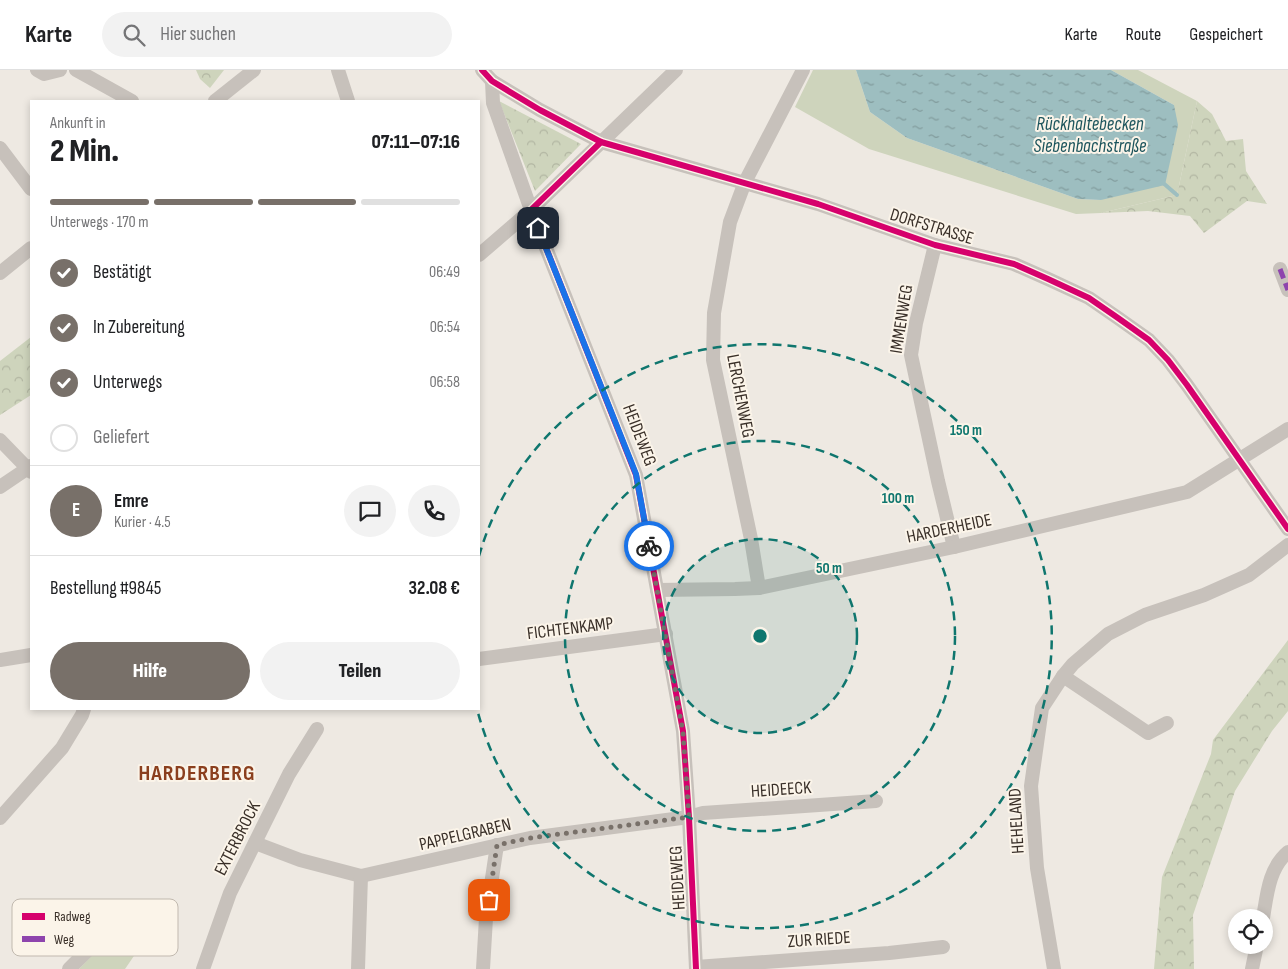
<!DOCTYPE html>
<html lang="de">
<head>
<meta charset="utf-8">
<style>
  :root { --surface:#fff; --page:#f2f2f2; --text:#202124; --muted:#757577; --line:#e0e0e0; --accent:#787069 }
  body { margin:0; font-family:"Sofia Sans Condensed",sans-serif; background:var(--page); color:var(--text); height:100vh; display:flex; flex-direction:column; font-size:19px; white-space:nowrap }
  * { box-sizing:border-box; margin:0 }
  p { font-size:16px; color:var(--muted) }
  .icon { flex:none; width:28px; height:28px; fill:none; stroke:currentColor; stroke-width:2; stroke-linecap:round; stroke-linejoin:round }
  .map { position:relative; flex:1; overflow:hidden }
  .panel { position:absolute; left:30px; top:30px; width:450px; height:610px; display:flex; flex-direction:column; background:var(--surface); border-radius:0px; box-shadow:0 2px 8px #0003 }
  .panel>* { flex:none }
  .controls { position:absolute; left:1228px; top:839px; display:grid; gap:10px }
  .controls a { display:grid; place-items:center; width:45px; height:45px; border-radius:50%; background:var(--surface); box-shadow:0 2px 8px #0003; font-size:25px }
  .pin { position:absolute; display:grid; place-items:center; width:42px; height:42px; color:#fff; margin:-21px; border-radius:10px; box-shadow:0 2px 8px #0006 }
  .courier { position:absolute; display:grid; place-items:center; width:50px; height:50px; margin:-25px; border:4px solid #1a73e8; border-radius:50%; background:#fff; color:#222; box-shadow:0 1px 6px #0007 }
  .overview em { font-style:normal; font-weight:800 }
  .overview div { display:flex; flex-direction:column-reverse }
  .overview { display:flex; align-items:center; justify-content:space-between; height:85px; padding:0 20px }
  h1 { font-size:32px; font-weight:800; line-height:38px }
  .bar { display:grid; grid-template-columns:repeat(4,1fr); gap:8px 5px; align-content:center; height:60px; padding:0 20px }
  .bar i { height:6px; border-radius:4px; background:var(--line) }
  .bar .current { background:var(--accent) }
  .bar p { grid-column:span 4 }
  .line { display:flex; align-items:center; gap:12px; padding:0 20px; border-top:1px solid var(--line) }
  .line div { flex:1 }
  .round { display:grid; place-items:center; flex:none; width:52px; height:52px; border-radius:26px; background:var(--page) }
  ol { padding:0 20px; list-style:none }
  li { display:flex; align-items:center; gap:15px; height:55px }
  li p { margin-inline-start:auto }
  li .icon { padding:5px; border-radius:50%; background:var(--accent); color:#fff; stroke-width:4 }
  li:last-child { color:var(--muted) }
  li i { width:28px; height:28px; border:2px solid var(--line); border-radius:50% }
  .primary-button { display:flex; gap:10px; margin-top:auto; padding:10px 20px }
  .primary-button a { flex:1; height:58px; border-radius:30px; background:var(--accent); color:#fff; font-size:20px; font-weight:800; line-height:58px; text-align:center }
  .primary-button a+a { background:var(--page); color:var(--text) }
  header { display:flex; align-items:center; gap:30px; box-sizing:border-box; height:70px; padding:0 25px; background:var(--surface); border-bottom:1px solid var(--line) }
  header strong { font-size:24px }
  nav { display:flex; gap:28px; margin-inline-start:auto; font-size:18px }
  .search { width:350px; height:45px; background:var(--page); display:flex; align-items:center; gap:12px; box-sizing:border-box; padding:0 18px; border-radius:28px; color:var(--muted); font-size:19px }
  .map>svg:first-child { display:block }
  .green { fill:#ced4bc }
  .forest { fill:url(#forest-crowns) }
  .water { fill:url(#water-ripples) }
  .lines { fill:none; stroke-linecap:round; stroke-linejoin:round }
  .stream { stroke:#9dbec0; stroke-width:4 }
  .street { stroke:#c7c1bb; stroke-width:14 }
  .quiet { stroke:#8e44ad; stroke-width:5; stroke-dasharray:10 5; stroke-linecap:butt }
  .cycleway-casing { stroke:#fbf4e9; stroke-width:9 }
  .cycleway { stroke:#d6006c; stroke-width:6 }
  .done { stroke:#787069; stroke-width:5; stroke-dasharray:0 9 }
  .route { stroke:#1a73e8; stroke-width:6 }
  .ring { fill:none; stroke:#0f766e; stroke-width:2.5; stroke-dasharray:9 6 }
  .labels { text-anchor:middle; stroke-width:4; stroke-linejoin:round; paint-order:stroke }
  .street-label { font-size:18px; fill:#392f28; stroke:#fbf4e9 }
  .water-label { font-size:19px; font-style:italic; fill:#1c545c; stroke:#fbf4e9 }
  .district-label { font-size:22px; font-weight:bold; letter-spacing:1px; fill:#8b3f1e; stroke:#fbf4e9 }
  .key { fill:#fbf4e9; stroke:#c1b9af; stroke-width:1 }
  .key-label { font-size:14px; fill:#392f28 }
  .centre { fill:#0f766e; stroke:#fbf4e9; stroke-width:2.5 }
  .ring-label { font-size:15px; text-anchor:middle; font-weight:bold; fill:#0f766e; stroke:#fbf4e9; stroke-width:4; stroke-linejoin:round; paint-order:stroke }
</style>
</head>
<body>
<header>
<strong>Karte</strong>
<div class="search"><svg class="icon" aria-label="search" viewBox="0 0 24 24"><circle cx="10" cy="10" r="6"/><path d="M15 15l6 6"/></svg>Hier suchen</div>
<nav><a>Karte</a><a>Route</a><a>Gespeichert</a></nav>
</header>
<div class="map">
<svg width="1288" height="899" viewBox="0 0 1288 899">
  <defs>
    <pattern id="forest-crowns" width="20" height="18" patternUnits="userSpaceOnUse" patternTransform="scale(1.25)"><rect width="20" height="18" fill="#ced4bc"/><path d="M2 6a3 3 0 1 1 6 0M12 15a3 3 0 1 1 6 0" fill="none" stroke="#b2b6a2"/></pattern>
    <pattern id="water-ripples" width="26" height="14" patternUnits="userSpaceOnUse" patternTransform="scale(1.25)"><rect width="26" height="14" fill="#9dbec0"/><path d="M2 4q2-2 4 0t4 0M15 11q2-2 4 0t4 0" fill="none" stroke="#819b9c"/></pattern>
  </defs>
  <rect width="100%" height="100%" fill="#eee9e2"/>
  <g class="green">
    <polygon points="813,0 856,0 870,42 907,68 1078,129 1101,130 1174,35 1111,0 1138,0 1197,31 1177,125 1101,143 1076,144 869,79 795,37"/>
    <polygon points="121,871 138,880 125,899 79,899 97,880"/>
  </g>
  <g class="forest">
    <polygon points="196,0 224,0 210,18 200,9"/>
    <polygon points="499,31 581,74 535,121"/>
    <polygon points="1197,31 1212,44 1226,71 1243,69 1246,101 1267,134 1247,131 1204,163 1190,146 1148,141 1101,143 1177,125"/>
    <polygon points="31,267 31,325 0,345 0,291"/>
    <polygon points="1288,570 1288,641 1272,661 1235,721 1193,845 1194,899 1154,899 1162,807 1211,684 1213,670"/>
  </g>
  <polygon class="water" points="856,0 1111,0 1174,35 1178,55 1165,115 1101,130 1078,129 907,68 870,42"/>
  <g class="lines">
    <polyline class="stream" points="1162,112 1177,125"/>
    <g class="street">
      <polyline points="37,0 44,4 60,0"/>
      <polyline points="76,0 132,31"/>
      <polyline points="338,0 348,31"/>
      <polyline points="482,0 492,11 540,40 601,72 818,134 935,175 1014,194 1048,209 1089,228 1118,248 1149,270 1168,290 1187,315 1288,459"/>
      <polyline points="492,11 493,33 531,140 636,405 683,661 689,747 696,899"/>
      <polyline points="215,31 254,0"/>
      <polyline points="0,78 31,119"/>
      <polyline points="935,175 916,253 911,285 938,411 954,477"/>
      <polyline points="479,185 531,140 676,0"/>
      <polyline points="1280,199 1288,220"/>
      <polyline points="0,203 31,178"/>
      <polyline points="0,370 31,402"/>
      <polyline points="0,417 31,396"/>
      <polyline points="759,518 751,469 713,290 714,243 730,152 745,112 803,0"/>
      <polyline points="657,520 735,519 759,518 954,477 1187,422 1288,359"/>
      <polyline points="479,589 666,564"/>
      <polyline points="0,590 31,585"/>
      <polyline points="1063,606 1148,663 1167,653"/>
      <polyline points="0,748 62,678 82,645 84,639"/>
      <polyline points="255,773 300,790 361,806 530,768 689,747 703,743 876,731"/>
      <path d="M1263,848C1267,824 1269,798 1288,782"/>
      <polyline points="696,897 889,883 943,877"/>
      <polyline points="69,899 115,853"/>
      <polyline points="203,899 230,823 289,704 317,659"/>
      <polyline points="358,899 361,806"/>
      <polyline points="483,899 486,848 497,775"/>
      <polyline points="1054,899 1037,798 1031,716 1042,638 1063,606 1073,594 1108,564 1145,545 1204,525 1249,505 1288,475"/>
      <polyline points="1252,899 1257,875"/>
    </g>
    <polyline class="quiet" points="1280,199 1288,220"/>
    <g class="cycleway-casing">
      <g id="cycleway">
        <polyline points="482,0 492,11 540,40 601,72 818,134 935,175 1014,194 1048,209 1089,228 1118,248 1149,270 1168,290 1187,315 1288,459"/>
        <polyline points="601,72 531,140 636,405 683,661 689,747 696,899"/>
      </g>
    </g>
    <use href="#cycleway" class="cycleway"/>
  </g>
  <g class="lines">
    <polyline class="done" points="489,830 497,775 530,768 689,747 683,662 649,476"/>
    <polyline class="route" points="538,158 636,404 649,476"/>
  </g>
  <circle cx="760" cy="566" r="97" fill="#0f766e" fill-opacity=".12"/>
  <g class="ring">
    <circle cx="760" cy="566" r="97"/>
    <circle cx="760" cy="566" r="195"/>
    <path d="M479 486A292 292 0 1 1 477 639"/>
  </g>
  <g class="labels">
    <g class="street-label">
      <text transform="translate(932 156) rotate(17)" y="6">DORFSTRASSE</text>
      <text transform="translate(901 249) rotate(-81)" y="6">IMMENWEG</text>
      <text transform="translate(741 326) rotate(79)" y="6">LERCHENWEG</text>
      <text transform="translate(640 365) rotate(69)" y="6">HEIDEWEG</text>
      <text transform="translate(949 458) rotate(-12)" y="6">HARDERHEIDE</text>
      <text transform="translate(570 558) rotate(-7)" y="6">FICHTENKAMP</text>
      <text transform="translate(781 719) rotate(-4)" y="6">HEIDEECK</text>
      <text transform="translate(1016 751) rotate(-93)" y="6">HEHELAND</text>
      <text transform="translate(465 764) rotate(-13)" y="6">PAPPELGRABEN</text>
      <text transform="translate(237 768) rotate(-63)" y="6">EXTERBROCK</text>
      <text transform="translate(677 808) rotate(-93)" y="6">HEIDEWEG</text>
      <text transform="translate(819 869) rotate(-4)" y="6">ZUR RIEDE</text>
    </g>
    <g class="water-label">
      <text x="1090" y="60">Rückhaltebecken<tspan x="1090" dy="22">Siebenbachstraße</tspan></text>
    </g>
    <g class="district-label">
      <text x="197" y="710">HARDERBERG</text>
    </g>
  </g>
  <rect x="12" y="829" width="166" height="57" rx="8" class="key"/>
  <rect x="22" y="843" width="23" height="7" fill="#d6006c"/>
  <rect x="22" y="866" width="23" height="6" fill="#8e44ad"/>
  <g class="key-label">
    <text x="54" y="851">Radweg</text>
    <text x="54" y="874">Weg</text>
  </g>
  <circle cx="760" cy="566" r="8" class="centre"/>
  <g class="ring-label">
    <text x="966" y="365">150 m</text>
    <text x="898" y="433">100 m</text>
    <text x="829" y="503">50 m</text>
  </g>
</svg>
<div class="controls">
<a><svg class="icon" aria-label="locate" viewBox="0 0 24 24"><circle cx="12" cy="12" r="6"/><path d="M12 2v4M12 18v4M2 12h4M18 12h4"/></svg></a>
</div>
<div class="pin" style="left:489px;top:830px;background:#ea580c"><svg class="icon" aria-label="bag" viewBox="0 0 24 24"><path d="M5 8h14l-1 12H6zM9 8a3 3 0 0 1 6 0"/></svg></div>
<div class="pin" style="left:538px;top:158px;background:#1f2937"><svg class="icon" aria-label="home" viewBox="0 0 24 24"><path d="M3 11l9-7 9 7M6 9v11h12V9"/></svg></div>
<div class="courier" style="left:649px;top:476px"><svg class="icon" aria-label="bike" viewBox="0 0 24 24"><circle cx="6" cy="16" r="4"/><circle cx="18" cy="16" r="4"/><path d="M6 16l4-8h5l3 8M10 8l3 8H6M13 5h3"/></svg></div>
<section class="panel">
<div class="overview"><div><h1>2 Min.</h1><p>Ankunft in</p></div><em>07:11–07:16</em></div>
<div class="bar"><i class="current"></i><i class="current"></i><i class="current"></i><i></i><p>Unterwegs · 170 m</p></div>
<ol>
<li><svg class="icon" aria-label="check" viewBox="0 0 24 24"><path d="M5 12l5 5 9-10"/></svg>Bestätigt<p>06:49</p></li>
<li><svg class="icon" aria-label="check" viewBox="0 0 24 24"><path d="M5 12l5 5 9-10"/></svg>In Zubereitung<p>06:54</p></li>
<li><svg class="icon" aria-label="check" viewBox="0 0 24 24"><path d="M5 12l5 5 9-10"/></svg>Unterwegs<p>06:58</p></li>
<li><i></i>Geliefert</li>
</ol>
<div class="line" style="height:90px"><b class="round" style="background:var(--accent);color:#fff">E</b><div><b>Emre</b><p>Kurier · 4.5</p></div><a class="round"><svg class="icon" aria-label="chat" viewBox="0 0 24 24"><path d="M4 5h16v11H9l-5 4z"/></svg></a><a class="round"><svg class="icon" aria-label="phone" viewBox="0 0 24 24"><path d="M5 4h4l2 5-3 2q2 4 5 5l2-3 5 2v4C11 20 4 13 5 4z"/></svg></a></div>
<div class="line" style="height:65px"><div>Bestellung #9845</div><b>32.08 €</b></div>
<div class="primary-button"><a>Hilfe</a><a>Teilen</a></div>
</section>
</div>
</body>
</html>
